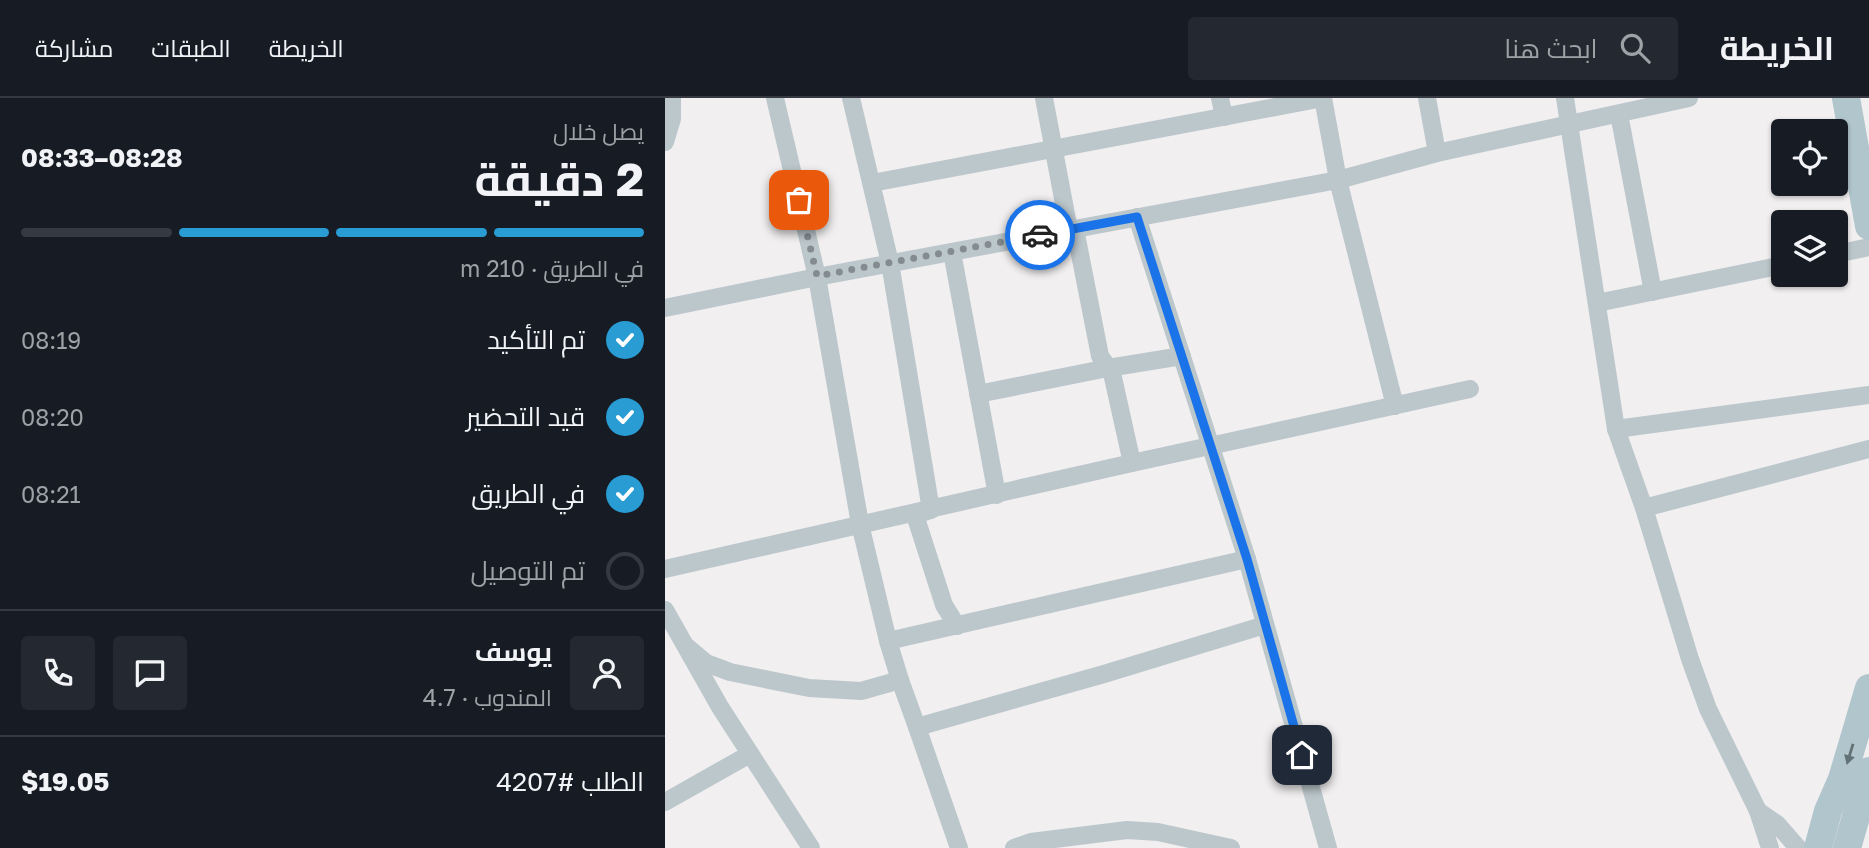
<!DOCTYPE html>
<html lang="ar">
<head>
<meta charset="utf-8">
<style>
  :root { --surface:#171b24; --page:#242831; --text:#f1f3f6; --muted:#9ea1a6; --line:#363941; --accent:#289cd3 }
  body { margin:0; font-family:"Golos Text",Cairo,sans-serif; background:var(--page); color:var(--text); direction:rtl; height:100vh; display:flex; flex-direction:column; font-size:26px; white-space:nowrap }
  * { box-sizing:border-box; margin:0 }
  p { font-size:23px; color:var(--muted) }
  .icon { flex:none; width:38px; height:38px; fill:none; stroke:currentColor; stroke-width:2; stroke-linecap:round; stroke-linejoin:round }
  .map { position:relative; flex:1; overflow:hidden; direction:ltr }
  .details { display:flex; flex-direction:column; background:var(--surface); width:665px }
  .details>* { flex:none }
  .fabs { position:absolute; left:1106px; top:21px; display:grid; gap:14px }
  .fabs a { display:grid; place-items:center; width:77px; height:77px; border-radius:7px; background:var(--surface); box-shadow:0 2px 5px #0004; font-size:35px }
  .pin { position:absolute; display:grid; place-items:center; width:60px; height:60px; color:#fff; margin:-30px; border-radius:14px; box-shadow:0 4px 10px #0006 }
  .courier { position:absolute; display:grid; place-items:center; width:70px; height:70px; margin:-35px; border:5px solid #1a73e8; border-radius:50%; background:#fff; color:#222; box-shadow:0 2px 9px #0007 }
  .headline em { font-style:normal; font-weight:700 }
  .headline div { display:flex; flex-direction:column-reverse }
  .headline { display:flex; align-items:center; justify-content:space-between; height:119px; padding:0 21px }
  h1 { font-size:46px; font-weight:700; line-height:52px }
  .bar { display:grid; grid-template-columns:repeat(4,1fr); gap:10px 7px; align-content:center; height:84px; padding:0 21px }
  .bar i { height:9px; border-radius:5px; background:var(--line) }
  .bar .selected { background:var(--accent) }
  .bar p { grid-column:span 4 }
  .line { display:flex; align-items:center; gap:18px; padding:0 21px; border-top:2px solid var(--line) }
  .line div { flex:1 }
  .round { display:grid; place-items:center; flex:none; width:74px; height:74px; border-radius:7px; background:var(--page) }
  ol { padding:0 21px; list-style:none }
  li { display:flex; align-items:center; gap:21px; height:77px }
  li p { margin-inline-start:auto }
  li .icon { padding:7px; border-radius:50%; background:var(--accent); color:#fff; stroke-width:4 }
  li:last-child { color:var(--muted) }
  li i { width:38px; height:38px; border:4px solid var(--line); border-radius:50% }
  header { display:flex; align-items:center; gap:42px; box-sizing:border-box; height:98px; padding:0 35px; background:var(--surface); border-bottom:2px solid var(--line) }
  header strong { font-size:33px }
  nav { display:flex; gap:38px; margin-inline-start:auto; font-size:24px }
  .search { width:490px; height:63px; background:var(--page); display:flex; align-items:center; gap:18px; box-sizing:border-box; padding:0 24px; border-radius:7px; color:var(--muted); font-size:26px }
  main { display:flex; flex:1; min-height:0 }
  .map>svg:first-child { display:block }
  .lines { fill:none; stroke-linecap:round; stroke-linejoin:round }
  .street { stroke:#bcc7cb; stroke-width:18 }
  .primary { stroke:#b1c5cc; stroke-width:28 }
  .oneway { fill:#637277 }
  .done { stroke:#848c8f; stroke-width:7; stroke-dasharray:0 12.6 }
  .route { stroke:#1a73e8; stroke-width:9 }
</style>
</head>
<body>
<header>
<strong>الخريطة</strong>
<div class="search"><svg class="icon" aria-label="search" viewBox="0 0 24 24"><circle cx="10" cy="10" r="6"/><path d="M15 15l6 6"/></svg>ابحث هنا</div>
<nav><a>الخريطة</a><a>الطبقات</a><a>مشاركة</a></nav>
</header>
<main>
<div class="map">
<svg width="1204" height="750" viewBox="0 0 1204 750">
  <rect width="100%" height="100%" fill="#f1eff0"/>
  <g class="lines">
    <g class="street">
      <polyline points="110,0 152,179 195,426 223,543"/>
      <polyline points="186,0 225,165 266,412 250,417 279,507 292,528"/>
      <polyline points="379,0 404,132"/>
      <polyline points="555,0 559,19"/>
      <polyline points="762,0 772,55"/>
      <polyline points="900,0 951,331 979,410 1025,561 1043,611 1093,713"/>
      <polyline points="954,16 988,194"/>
      <polyline points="0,44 7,21 7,0"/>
      <polyline points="207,85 658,0 673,82 730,308"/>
      <polyline points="472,119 582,461 663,750"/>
      <polyline points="410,131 435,258 447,275 467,365"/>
      <polyline points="287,154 332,397"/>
      <polyline points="1171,156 1204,149"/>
      <polyline points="932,205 1118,167"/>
      <polyline points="0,210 152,179 673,82 772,55 1024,0"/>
      <polyline points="313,296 443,270 517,258"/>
      <polyline points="951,331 1204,297"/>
      <polyline points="979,410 1204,351"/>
      <polyline points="0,471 467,365 805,291"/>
      <polyline points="0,512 55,609 146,750"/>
      <polyline points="22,549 41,565 65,574 144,590 196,593 235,582 223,543 582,461"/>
      <polyline points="235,582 252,629 439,576 600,527"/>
      <polyline points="252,629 294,750"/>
      <polyline points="0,704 85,656"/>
      <polyline points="349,750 366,744 462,732 493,734 566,750"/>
      <polyline points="1105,750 1093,713 1112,726 1133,750"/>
    </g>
    <g class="primary">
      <polyline points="1181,0 1204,128"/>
      <polyline points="1153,750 1163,713 1177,681 1204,590"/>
      <polyline points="1182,750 1204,673"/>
    </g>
  </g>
  <defs><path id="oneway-solid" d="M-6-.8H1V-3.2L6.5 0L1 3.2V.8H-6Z" transform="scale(1.75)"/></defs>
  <use class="oneway" href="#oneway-solid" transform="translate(1185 656) rotate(107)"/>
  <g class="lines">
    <polyline class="done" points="134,102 152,178 375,137"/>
    <polyline class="route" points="375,137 472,119 582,461 637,657"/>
  </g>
</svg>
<div class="fabs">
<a><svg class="icon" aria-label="locate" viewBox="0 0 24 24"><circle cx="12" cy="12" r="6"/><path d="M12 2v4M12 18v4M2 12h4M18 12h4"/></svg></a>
<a><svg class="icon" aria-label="layers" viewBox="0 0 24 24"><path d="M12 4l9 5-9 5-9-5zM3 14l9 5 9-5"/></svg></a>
</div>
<div class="pin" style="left:134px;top:102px;background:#ea580c"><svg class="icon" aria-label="bag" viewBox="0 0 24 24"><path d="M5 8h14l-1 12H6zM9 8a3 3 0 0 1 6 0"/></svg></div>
<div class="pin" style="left:637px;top:657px;background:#1f2937"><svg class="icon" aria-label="home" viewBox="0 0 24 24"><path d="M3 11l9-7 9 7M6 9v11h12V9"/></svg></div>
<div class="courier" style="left:375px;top:137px"><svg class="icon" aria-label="car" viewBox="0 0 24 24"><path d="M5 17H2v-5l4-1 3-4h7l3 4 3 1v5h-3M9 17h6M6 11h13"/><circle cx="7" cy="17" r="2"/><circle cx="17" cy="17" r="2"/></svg></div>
</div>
<section class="details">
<div class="headline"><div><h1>2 دقيقة</h1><p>يصل خلال</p></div><em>08:28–08:33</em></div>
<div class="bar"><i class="selected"></i><i class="selected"></i><i class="selected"></i><i></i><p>في الطريق · 210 m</p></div>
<ol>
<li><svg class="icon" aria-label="check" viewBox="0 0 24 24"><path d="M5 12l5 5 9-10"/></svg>تم التأكيد<p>08:19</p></li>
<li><svg class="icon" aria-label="check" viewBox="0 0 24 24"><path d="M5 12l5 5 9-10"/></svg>قيد التحضير<p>08:20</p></li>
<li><svg class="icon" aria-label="check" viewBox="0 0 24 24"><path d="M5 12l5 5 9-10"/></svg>في الطريق<p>08:21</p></li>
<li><i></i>تم التوصيل</li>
</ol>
<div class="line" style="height:126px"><a class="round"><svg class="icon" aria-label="person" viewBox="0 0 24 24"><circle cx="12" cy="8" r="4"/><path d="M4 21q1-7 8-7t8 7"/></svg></a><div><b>يوسف</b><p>المندوب · 4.7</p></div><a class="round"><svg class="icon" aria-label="chat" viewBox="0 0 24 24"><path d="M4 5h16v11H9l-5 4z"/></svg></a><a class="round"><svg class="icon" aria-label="phone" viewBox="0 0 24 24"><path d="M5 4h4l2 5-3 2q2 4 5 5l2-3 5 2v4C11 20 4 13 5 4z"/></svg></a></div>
<div class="line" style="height:91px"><div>الطلب #4207</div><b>$19.05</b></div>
</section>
</main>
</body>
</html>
